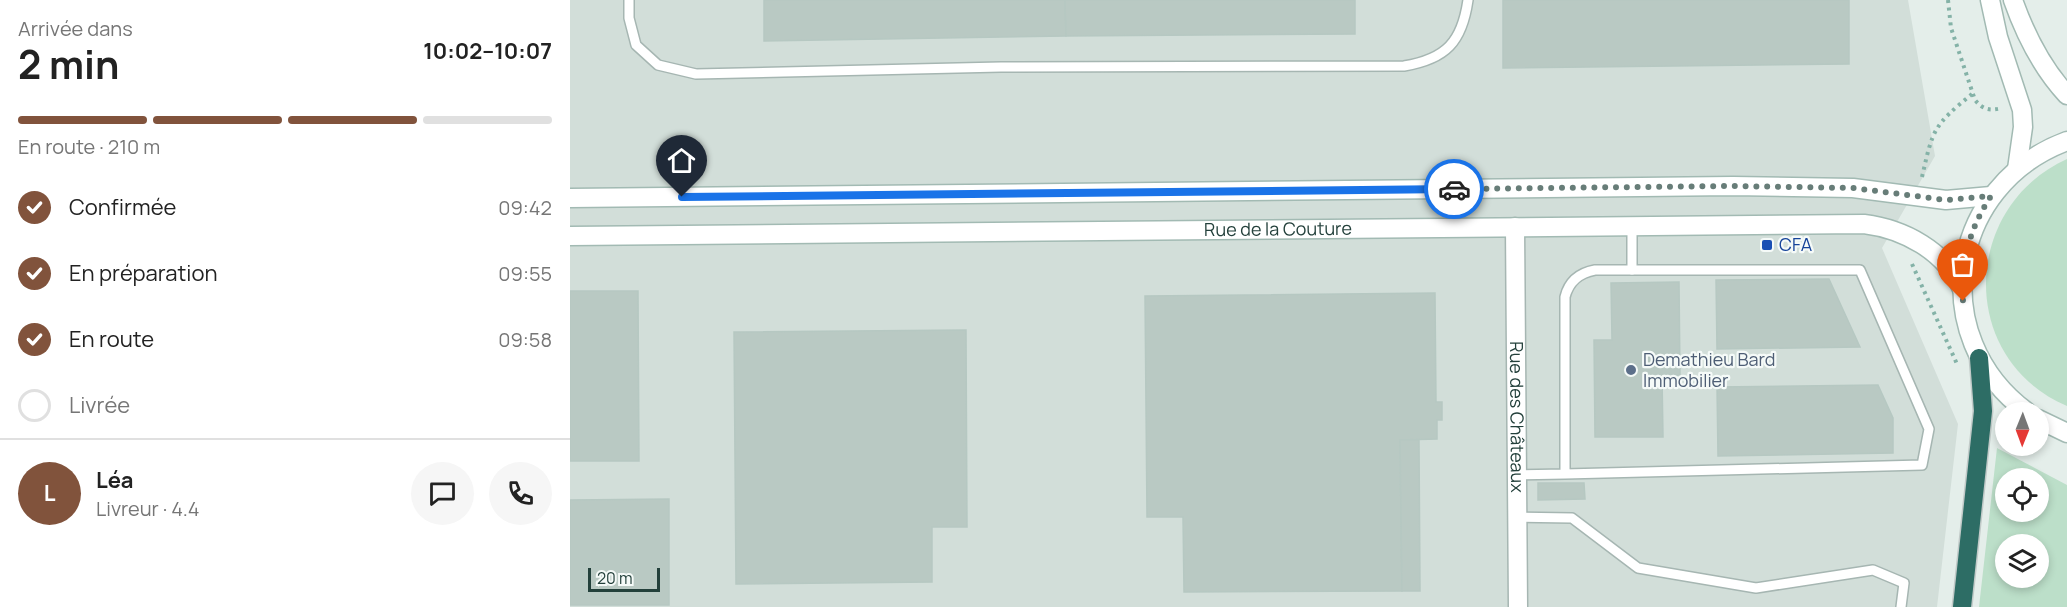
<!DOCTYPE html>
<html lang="fr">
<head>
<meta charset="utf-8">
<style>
  :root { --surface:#fff; --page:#f6f6f6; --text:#222; --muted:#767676; --line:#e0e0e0; --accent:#81533c }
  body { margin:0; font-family:Manrope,sans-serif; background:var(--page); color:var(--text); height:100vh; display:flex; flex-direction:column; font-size:22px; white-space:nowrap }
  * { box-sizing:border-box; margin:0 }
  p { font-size:20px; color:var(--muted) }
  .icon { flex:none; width:33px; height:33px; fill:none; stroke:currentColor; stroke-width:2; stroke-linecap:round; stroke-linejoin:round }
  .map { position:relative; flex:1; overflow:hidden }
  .sheet { display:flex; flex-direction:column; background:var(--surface); width:570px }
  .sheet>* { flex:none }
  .needle { width:39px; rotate:181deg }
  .fabs { position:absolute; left:1425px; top:402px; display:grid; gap:12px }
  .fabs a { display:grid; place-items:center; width:54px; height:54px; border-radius:50%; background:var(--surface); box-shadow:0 3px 9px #0003; font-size:30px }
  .scale { position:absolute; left:18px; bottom:15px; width:72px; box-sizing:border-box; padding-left:6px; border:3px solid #23403b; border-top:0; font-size:16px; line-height:21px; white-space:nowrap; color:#23403b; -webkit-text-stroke:4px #f5faf8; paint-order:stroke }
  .pin { position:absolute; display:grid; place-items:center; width:51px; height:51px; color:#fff; margin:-62px -26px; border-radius:50% 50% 50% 0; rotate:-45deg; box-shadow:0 0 6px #0007 }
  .pin .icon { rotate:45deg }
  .courier { position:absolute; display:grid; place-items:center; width:60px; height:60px; margin:-30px; border:4px solid #1a73e8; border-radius:50%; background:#fff; color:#222; box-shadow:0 2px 8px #0007 }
  .summary em { font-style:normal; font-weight:700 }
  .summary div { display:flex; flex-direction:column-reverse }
  .summary { display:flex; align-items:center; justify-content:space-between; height:102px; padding:0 18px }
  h1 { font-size:39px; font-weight:700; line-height:45px }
  .bar { display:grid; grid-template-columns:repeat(4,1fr); gap:9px 6px; align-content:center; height:72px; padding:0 18px }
  .bar i { height:8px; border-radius:4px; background:var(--line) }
  .bar .active { background:var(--accent) }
  .bar p { grid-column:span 4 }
  .line { display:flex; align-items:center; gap:15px; padding:0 18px; border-top:2px solid var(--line) }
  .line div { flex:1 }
  .round { display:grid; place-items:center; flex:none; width:63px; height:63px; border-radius:32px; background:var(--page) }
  ol { padding:0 18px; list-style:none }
  li { display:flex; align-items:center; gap:18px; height:66px }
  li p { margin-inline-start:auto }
  li .icon { padding:6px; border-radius:50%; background:var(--accent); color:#fff; stroke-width:4 }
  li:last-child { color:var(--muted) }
  li i { width:33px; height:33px; border:3px solid var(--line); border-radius:50% }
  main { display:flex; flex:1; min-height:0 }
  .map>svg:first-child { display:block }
  .built { fill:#d2ded9 }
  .green { fill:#bcdfc9; fill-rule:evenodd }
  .building { fill:#b9c9c3; stroke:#b6c8c2; stroke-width:1.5 }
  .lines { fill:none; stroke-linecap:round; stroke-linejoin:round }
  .lane-casing { stroke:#a6b6b2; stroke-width:12 }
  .street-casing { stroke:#a6b6b2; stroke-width:21 }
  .secondary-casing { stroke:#a2bab3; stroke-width:21 }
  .highway-casing { stroke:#c1cac8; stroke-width:21 }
  .path { stroke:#84b2a7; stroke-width:4; stroke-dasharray:3 4.5; stroke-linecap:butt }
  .lane { stroke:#fff; stroke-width:9 }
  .street { stroke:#fff; stroke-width:18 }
  .secondary { stroke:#fff; stroke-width:18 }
  .highway { stroke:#2d6d65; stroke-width:18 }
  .done { stroke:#677d78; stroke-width:6; stroke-dasharray:0 10.8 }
  .route { stroke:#1a73e8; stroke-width:8 }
  .transit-dot { fill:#1a4fb4; stroke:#f5faf8; stroke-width:2 }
  .service-dot { fill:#5c6f8a; stroke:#f5faf8; stroke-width:2 }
  .labels { text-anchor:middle; stroke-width:4.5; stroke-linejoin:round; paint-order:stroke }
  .street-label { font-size:18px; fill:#23403b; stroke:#f5faf8 }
  .transit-label { font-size:18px; fill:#164399; stroke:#f5faf8; text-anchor:start }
  .service-label { font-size:18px; fill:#4e5e75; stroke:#f5faf8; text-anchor:start }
</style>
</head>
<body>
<main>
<section class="sheet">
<div class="summary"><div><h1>2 min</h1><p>Arrivée dans</p></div><em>10:02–10:07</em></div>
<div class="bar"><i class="active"></i><i class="active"></i><i class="active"></i><i></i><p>En route · 210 m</p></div>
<ol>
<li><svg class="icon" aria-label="check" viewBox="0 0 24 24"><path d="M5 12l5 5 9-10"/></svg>Confirmée<p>09:42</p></li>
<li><svg class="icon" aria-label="check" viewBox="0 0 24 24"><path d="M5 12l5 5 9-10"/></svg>En préparation<p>09:55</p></li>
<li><svg class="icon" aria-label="check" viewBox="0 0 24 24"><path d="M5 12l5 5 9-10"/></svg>En route<p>09:58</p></li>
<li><i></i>Livrée</li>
</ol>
<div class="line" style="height:108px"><b class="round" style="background:var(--accent);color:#fff">L</b><div><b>Léa</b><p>Livreur · 4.4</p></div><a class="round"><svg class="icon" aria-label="chat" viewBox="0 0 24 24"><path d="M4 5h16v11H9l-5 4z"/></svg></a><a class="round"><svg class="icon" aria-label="phone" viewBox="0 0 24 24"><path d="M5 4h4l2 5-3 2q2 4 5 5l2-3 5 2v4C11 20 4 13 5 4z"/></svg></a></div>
</section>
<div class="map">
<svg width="1497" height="607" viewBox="0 0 1497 607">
  <rect width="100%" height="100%" fill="#e4eeea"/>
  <polygon class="built" points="0,0 1338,0 1365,156 1312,248 1388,424 1367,607 0,607"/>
  <g class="green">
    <path d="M1497,159V406C1387,359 1391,207 1497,159Z"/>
    <path d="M1427,448L1497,485V607H1409ZM1436,478H1468V512H1436ZM1436,544H1468V578H1436Z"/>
  </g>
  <g class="building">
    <polygon points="194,0 495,0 496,36 194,41"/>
    <polygon points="495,0 785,0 785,34 496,36"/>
    <polygon points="933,0 1279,0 1279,64 933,68"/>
    <polygon points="1259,279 1290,347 1147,349 1146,280"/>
    <polygon points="1109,282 1110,375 1092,376 1093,437 1025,437 1024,340 1042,340 1041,283"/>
    <polygon points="0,291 68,291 69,461 0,461"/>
    <polygon points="865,293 866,402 872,402 872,420 867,420 867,439 830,440 832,591 614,592 613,517 577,517 575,296"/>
    <polygon points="396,330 397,527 362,527 362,582 166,584 164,332"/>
    <polygon points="1308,385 1323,418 1323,453 1148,456 1147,387"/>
    <polygon points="830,440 849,440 850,591 832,591"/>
    <polygon points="968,483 1014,483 1015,499 968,500"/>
    <polygon points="99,499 99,605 0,605 0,500"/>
  </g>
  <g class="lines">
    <g class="lane-casing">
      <g id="lane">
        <path d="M59,0V18L66,45L88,65L126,74L431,67L834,66C876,59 892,42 898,0"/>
        <polyline points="1062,226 1062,270"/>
        <path d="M947,475L995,474L1352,465L1359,429L1290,270H1025C1009,273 999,281 995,297V474"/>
        <polyline points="947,517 1002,518 1068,568 1186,588 1303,570 1334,583 1331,607"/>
      </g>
    </g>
    <g class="street-casing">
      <g id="street">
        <path id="s1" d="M945,227L948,607"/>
      </g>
    </g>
    <g class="secondary-casing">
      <g id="secondary">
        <polyline points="1420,0 1428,37 1452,110 1453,127 1447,169"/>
        <path d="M1443,0C1455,34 1472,68 1497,95"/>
        <polyline points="0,198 1163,186 1283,188 1376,200 1421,196"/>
        <path id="s2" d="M0,236L1294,224C1334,229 1375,251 1392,289"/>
        <path d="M1457,412C1355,337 1378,185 1497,141"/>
        <polyline points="1468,419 1497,433"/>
      </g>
    </g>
    <g class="highway-casing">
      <polyline id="highway" points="1392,607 1413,411 1409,358"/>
    </g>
    <g class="path">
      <path d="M1378,0L1381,28L1405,100C1413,110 1420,111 1432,108"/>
      <path d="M1352,177C1363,129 1363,126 1402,94"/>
      <polyline points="1342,264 1387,364"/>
    </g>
    <use href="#lane" class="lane"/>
    <use href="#street" class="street"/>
    <use href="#secondary" class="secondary"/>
    <use href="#highway" class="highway"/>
  </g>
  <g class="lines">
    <path class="done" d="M884,189L1163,186L1283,188L1376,200L1421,196C1400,228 1390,262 1393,301"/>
    <polyline class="route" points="112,197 884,189"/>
  </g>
  <rect class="transit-dot" x="1191" y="239" width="12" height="12" rx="3"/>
  <circle class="service-dot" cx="1061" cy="370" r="6"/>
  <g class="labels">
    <g class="street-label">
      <text dy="6" stroke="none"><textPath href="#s2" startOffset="708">Rue de la Couture</textPath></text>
      <text dy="6" stroke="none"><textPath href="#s1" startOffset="190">Rue des Châteaux</textPath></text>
    </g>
    <g class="transit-label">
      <text x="1209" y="251">CFA</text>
    </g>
    <g class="service-label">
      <text x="1073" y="366">Demathieu Bard<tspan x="1073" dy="21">Immobilier</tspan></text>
    </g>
  </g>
</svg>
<div class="fabs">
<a><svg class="needle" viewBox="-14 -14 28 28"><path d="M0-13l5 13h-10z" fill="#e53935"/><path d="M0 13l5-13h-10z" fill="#767676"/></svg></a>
<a><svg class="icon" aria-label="locate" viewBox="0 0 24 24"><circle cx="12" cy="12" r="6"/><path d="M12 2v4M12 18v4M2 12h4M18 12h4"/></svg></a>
<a><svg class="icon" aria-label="layers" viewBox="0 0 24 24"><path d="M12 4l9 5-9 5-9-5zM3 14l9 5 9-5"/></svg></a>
</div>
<div class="scale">20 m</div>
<div class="pin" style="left:1393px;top:301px;background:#ea580c"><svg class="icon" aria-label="bag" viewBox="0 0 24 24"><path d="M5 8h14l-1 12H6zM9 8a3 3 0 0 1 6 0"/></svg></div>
<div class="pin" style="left:112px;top:197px;background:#1f2937"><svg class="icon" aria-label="home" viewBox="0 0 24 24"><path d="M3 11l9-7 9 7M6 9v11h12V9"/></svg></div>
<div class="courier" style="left:884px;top:189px"><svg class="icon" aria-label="car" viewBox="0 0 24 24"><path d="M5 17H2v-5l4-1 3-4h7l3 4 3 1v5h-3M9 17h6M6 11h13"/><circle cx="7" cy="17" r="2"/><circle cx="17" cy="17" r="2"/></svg></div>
</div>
</main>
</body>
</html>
